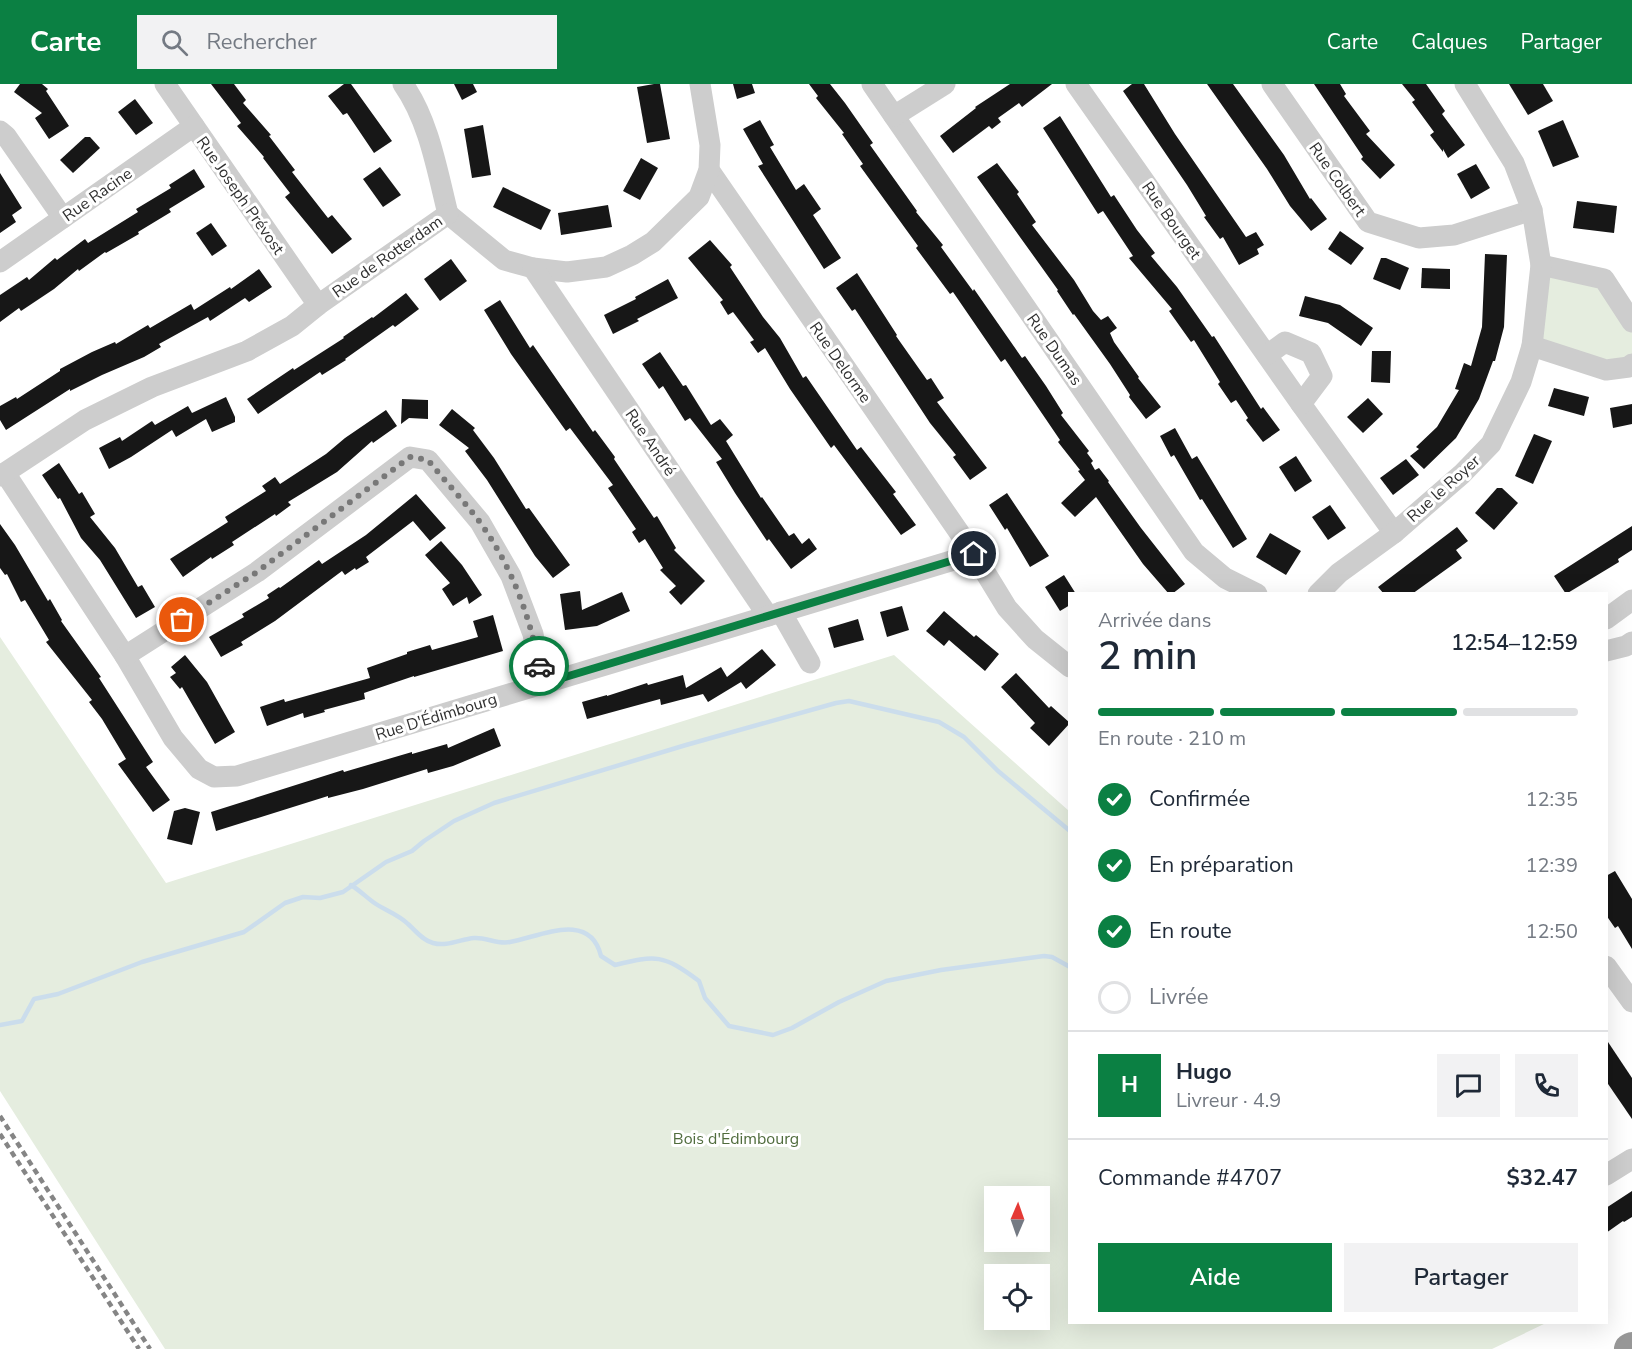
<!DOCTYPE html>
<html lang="fr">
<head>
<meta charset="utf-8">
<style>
  :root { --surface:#fff; --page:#f2f2f3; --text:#1f2937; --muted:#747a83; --line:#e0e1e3; --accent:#0b8043 }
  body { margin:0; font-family:"Nunito Sans",sans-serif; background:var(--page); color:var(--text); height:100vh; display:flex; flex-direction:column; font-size:22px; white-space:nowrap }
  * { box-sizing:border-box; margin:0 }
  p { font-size:20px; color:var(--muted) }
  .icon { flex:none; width:33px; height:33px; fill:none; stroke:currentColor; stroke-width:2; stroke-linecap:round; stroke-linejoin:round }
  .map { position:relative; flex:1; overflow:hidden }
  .panel { position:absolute; left:1068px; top:508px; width:540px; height:732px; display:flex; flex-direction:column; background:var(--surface); border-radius:0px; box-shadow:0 6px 24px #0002 }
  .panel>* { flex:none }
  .needle { width:39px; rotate:2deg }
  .controls { position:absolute; left:984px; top:1102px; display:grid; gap:12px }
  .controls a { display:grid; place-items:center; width:66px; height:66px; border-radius:0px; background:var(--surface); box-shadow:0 6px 24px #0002; font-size:30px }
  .pin { position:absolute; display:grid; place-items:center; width:51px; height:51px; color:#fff; margin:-26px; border:3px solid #fff; border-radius:50%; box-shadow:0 2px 6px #0007 }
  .courier { position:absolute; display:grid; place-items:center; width:60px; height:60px; margin:-30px; border:4px solid #0b8043; border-radius:50%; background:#fff; color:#222; box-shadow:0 2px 8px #0007 }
  .headline em { font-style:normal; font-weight:600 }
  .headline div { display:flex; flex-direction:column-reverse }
  .headline { display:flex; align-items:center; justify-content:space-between; height:102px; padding:0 30px }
  h1 { font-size:39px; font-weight:600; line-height:45px }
  .bar { display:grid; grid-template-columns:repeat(4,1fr); gap:9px 6px; align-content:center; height:72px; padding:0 30px }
  .bar i { height:8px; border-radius:4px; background:var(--line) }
  .bar .on { background:var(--accent) }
  .bar p { grid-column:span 4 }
  .line { display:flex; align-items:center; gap:15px; padding:0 30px; border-top:2px solid var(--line) }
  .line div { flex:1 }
  .round { display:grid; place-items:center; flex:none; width:63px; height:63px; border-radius:0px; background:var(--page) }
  ol { padding:0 30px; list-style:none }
  li { display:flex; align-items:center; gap:18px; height:66px }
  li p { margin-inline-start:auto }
  li .icon { padding:6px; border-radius:50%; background:var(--accent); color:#fff; stroke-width:4 }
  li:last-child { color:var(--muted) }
  li i { width:33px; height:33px; border:3px solid var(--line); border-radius:50% }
  .button { display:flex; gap:12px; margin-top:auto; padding:12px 30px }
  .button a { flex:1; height:69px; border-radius:0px; background:var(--accent); color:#fff; font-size:24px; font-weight:600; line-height:69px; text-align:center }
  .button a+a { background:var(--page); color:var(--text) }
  header { display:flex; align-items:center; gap:36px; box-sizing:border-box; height:84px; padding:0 30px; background:var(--accent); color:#fff }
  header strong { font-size:28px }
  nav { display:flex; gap:33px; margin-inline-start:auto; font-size:21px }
  .search { width:420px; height:54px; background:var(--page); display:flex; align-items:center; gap:15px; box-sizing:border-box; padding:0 21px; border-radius:0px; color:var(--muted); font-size:22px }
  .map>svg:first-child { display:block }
  .green { fill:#e5eddf; fill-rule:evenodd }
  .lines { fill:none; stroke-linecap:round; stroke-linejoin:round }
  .stream { stroke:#cbddec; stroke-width:4.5 }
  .building { fill:#171717 }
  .minor { stroke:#cdcdcd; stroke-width:21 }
  .highway { stroke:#979797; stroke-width:32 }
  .rail { stroke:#858585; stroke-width:4.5; stroke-dasharray:6 4.5; stroke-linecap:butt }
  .done { stroke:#787878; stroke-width:6; stroke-dasharray:0 10.8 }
  .route { stroke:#0b8043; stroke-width:8 }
  .labels { text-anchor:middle; stroke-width:6; stroke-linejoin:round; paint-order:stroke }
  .street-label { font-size:16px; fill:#303030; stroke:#fff }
  .park-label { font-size:16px; fill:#506c3d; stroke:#fff }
</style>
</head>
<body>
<header>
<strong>Carte</strong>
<div class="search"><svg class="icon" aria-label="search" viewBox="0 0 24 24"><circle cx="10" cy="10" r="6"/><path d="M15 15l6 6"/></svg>Rechercher</div>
<nav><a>Carte</a><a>Calques</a><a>Partager</a></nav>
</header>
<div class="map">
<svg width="1632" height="1265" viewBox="0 0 1632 1265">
  <rect width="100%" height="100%" fill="#fff"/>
  <g class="green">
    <polygon points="1541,181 1604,195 1632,238 1632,280 1532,262"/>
    <path d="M0,553L166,799L894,571L1069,727L1070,1239H1546L1492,1265H165L0,1007ZM994,1113H1040V1158H994ZM994,1191H1040V1236H994Z"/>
  </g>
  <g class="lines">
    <g class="stream">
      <path d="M351,801C359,806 365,812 373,818C384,826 398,830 408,840C416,847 422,856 433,859C447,863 461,855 474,854C486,853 498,861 510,858C539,853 590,826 601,872L615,881C656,871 663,870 699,897L705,914L729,942L773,951L792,944L839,918L886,897L941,886L1044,872L1052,873L1070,883"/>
      <polyline points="0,941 22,937 34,915 58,910 142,878 244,848 285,819 303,813 320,814 343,808 386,778 412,767 424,757 454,737 494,719 686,661 836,619 849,617 939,638 964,653 998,687 1070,747"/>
    </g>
  </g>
  <g class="building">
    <polygon points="20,0 42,0 48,5 46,7 69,42 49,55 35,34 42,29 14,8"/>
    <polygon points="211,0 234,0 246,16 243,19 271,51 269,52 295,86 292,88 328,134 332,131 352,155 332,170 285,113 290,109 263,74 264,73 237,42 241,39"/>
    <polygon points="344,0 351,0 392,57 374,69 347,29 343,31 328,12"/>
    <polygon points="454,0 473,0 477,8 462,16"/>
    <polygon points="654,0 660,0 670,55 647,59 637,3"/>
    <polygon points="733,0 752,0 755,9 737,15"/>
    <polygon points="809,0 830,0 845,19 873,59 870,61 917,127 916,128 943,161 941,163 973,207 974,205 1022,274 1025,272 1046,302 1063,329 1061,331 1089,367 1087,369 1093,377 1091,379 1095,386 1099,384 1109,397 1108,398 1141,444 1185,500 1172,510 1169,510 1143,480 1096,413 1075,433 1061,419 1085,396 1078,387 1080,386 1058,358 1060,356 1005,275 1001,278 953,208 950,210 916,164 918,162 860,82 863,80 842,50 844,49 816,14 818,12"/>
    <polygon points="1010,0 1052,0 1022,23 1019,19 998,34 1001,38 992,45 989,42 953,69 940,52 976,24 975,23"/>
    <polygon points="1132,0 1144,0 1175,50 1246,153 1256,148 1264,161 1257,165 1259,170 1239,181 1223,153 1220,155 1204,133 1206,132 1187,101 1123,7"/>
    <polygon points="1207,0 1233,0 1284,71 1310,115 1311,114 1327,135 1311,147 1290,122 1267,85"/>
    <polygon points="1314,0 1340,0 1346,10 1344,12 1370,47 1366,50 1395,81 1380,95 1361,75 1363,73"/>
    <polygon points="1402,0 1426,0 1445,27 1442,30 1465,61 1448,74 1443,65 1443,68 1430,51 1434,48 1412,18 1415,16"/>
    <polygon points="1509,0 1543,0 1553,17 1528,31"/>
    <polygon points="135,15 153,39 136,51 118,28"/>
    <polygon points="1060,32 1111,113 1114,111 1137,146 1155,169 1151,172 1177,203 1212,253 1214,252 1261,325 1263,323 1280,346 1263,358 1246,336 1248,334 1236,316 1231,319 1218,300 1220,298 1194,256 1191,258 1169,227 1172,225 1129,174 1133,172 1103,127 1098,130 1043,44"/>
    <polygon points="760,36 774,61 770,63 796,106 804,100 821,125 813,131 841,174 824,185 758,82 763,80 743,45"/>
    <polygon points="1563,36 1579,73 1553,83 1538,47"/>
    <polygon points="483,41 491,91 472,94 464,45"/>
    <polygon points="85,53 90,53 100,64 73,89 60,76"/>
    <polygon points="641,74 658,84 640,116 623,107"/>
    <polygon points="997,79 1019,108 1017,110 1036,138 1032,141 1074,196 1093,227 1101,236 1108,232 1117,244 1110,249 1114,258 1139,293 1138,294 1161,323 1146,335 1129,313 1130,311 1110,280 1074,230 1073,231 1057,207 1058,206 977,93"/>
    <polygon points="1476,80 1490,104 1471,115 1457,90"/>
    <polygon points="380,83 401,111 383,123 363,95"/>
    <polygon points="194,85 205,103 169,125 171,128 138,148 139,150 106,169 105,168 79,187 78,185 54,205 21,227 19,224 0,238 0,211 27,193 29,196 55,174 57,176 85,155 88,159 138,128 136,125 171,104 169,101"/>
    <polygon points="0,89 22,124 12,131 16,138 0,149"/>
    <polygon points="503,103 551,126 541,146 493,123"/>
    <polygon points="1577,117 1617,122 1614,149 1573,144"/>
    <polygon points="608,121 612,143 561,151 558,129"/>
    <polygon points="211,139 227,162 212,172 196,149"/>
    <polygon points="1340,147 1364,164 1351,181 1328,165"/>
    <polygon points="710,156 732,181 730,183 763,233 780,254 803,294 806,292 857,366 861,363 896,408 893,410 916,441 901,451 834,361 831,364 790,305 765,264 758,269 750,258 754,256 733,228 728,231 720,218 723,216 688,174"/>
    <polygon points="1485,170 1507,171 1504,243 1495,277 1493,277 1479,315 1456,354 1424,385 1410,372 1419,365 1416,363 1437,343 1459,306 1455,305 1464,279 1471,282 1482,243"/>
    <polygon points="1381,174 1386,174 1409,184 1400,206 1373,195"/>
    <polygon points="451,175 467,197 440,217 424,195"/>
    <polygon points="1422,184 1450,185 1450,205 1421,204"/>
    <polygon points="259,185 272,203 249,218 245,214 210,237 208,233 159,260 161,263 144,273 102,291 70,307 70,305 6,346 0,336 0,322 16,313 17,315 60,287 60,285 92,268 115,258 116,260 148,241 150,244 191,220 194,226 230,203 231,205"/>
    <polygon points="857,189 897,251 896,252 927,296 931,294 944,314 937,318 987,384 970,396 953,373 956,371 930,339 855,225 852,227 836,204"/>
    <polygon points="668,195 678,214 637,235 639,237 613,250 604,231 636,215 635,213"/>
    <polygon points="406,209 419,225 395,243 393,241 345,275 346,276 322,291 320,288 258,330 247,315 293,284 294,286 344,254 343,253 372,233 373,234"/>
    <polygon points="1305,212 1340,221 1373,244 1361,262 1328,239 1299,232"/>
    <polygon points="500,216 530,264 533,261 593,348 595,346 615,373 614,375 654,434 657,432 676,464 674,466 705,497 681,521 669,508 676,502 660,486 663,484 645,455 639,459 632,448 636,445 608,404 613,401 570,344 566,347 511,270 484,226"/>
    <polygon points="1372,267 1391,267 1390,299 1371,298"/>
    <polygon points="660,268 683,302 686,301 711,341 720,335 733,351 726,357 761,414 762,413 789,452 794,449 802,460 809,454 817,465 791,485 769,455 767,457 735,409 716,378 722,375 690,334 685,337 663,302 659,305 642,280"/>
    <polygon points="1554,304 1589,313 1584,332 1548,322"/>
    <polygon points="226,313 235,333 235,338 212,348 206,335 176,353 172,346 131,373 109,385 99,364 120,353 122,357 152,337 155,341 188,322 192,329"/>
    <polygon points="1368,314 1383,330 1363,349 1347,333"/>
    <polygon points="402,315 428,316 428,335 409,334 401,340"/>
    <polygon points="1632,320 1632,340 1613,344 1610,324"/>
    <polygon points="452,325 475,344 473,346 494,374 526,425 529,424 570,481 553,494 535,472 487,396 465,367 469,364 439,341"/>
    <polygon points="386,326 397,342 373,359 372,357 337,388 288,418 291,421 276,432 275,430 232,458 234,461 212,475 211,473 183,493 170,475 228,438 225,433 266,407 262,402 275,393 280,400 326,370 345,354"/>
    <polygon points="1175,344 1192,375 1197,372 1247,455 1233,464 1202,415 1200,416 1174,371 1171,373 1160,352"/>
    <polygon points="1534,350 1552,357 1533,400 1515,392"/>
    <polygon points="1296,372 1312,397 1295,408 1279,383"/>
    <polygon points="1406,375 1419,391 1393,411 1380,394"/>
    <polygon points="59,379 79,410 82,408 95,430 90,433 115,464 138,503 142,501 155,523 136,534 100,476 81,454 60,414 58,415 42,391"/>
    <polygon points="1497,404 1502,404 1518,419 1494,446 1475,429"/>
    <polygon points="1007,409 1049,472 1030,483 1007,444 1005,446 989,421"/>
    <polygon points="416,410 446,444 430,457 413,437 366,473 369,478 356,486 355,484 345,491 342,487 275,537 241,558 243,561 221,573 209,553 244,533 242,530 269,514 267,511 279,503 280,504 319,476 322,480 366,451"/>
    <polygon points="1330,421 1346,444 1328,456 1312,433"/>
    <polygon points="0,440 15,461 48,517 50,515 62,536 61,537 101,593 99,594 153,678 146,683 170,716 153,728 118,680 126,675 102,635 89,618 92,616 46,558 49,556 25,516 21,518 7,490 5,491 0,484"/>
    <polygon points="1632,442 1632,466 1618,475 1619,478 1566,510 1554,492"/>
    <polygon points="1457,443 1468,457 1456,466 1462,474 1412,510 1384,510 1378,503"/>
    <polygon points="1270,449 1301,467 1286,491 1256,473"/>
    <polygon points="441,457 462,481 482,511 469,520 467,513 453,522 442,505 450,499 425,471"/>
    <polygon points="1064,491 1076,510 1070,510 1070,521 1060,527 1045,503"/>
    <polygon points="580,507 582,526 622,508 630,527 597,542 565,546 560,510"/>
    <polygon points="902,522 909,546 887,553 880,528"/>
    <polygon points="944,527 974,553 976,551 999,570 985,587 949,556 944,562 926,547"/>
    <polygon points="493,531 503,567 414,593 414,592 364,609 365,615 324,626 325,628 304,634 303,629 267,642 260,623 284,615 285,618 370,594 367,584 407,570 407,568 430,561 432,566 478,553 473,537"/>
    <polygon points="858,535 864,556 834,564 828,544"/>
    <polygon points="762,565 776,581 746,605 741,598 708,618 703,610 661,621 660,615 587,635 582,618 607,611 607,612 647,599 648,601 683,591 686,604 721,583 727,593"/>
    <polygon points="185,571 207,598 235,648 215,660 182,603 180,605 170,593 176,589 171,583"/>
    <polygon points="1016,589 1049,624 1051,622 1070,639 1049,662 1030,644 1035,639 1001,603"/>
    <polygon points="494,644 501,662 453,682 428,689 427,685 363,705 328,714 328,712 216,747 211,728 343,686 344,688 412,668 412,670 447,660 448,664"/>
    <polygon points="185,724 200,728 192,761 167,755 174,727"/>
    <polygon points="1615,787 1632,815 1632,865 1618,842 1615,844 1606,831 1606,792"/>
    <polygon points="1606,955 1632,994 1632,1035 1606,997"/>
    <polygon points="1632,1107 1632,1133 1624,1138 1623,1137 1606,1149 1606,1124"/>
  </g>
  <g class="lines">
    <g class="minor">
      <polyline points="165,0 318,221"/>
      <path d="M403,0C429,37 437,86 448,130"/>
      <polyline points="872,0 1194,468 1225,494 1257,510"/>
      <polyline points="1076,0 1301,320 1394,449"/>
      <polyline points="1272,0 1368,138 1419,154 1454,151 1532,126"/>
      <polyline points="894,32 945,0"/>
      <polyline points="0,47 6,52 63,134"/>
      <polyline points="709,86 974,470 1007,524 1035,555 1070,583"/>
      <polyline points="448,130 504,176 533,184 567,188 606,183 632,171 653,158 699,113 709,86 710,61 700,0"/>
      <polyline points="0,178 194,42"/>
      <polyline points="1541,181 1604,195 1632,238"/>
      <polyline points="533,184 768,532"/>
      <polyline points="1532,262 1606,286 1629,283 1632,280"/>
      <polyline points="1267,271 1285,258 1311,269 1322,292 1301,320"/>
      <polyline points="5,389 125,572 173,654 199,685 214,693 237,692 974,470"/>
      <polyline points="0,392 85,336 152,303 247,267 292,242 318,221 448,130"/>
      <polyline points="1318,510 1339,489 1394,449 1462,390 1491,360 1521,298 1532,262 1541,181 1532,126 1514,79 1465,0"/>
      <polyline points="781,528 810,579"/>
      <polyline points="1606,535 1632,516"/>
      <polyline points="1606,567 1626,562 1632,558"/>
      <polyline points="125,572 257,488 410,373 428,376 480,438 511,492 533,550 542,600"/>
      <polyline points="1606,882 1632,918"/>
      <polyline points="1606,1091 1632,1075"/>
    </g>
    <polyline class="highway" points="1630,1265 1632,1264"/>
    <g class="rail">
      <polyline points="0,1032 150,1265"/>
      <polyline points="0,1050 139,1265"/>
    </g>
  </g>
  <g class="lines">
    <path class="done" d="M182,536L257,488L410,373L428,376C445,397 463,416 479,437C510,479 530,531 539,582"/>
    <polyline class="route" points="539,582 542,600 974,470"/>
  </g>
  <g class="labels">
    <g class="street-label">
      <text transform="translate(1338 95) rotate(55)" y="6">Rue Colbert</text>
      <text transform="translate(97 110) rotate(-35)" y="6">Rue Racine</text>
      <text transform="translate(241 111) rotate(55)" y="6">Rue Joseph Prévost</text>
      <text transform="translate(1172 136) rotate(55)" y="6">Rue Bourget</text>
      <text transform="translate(387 172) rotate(-35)" y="6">Rue de Rotterdam</text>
      <text transform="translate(1055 265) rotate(55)" y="6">Rue Dumas</text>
      <text transform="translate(841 278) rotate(55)" y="6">Rue Delorme</text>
      <text transform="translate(651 358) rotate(56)" y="6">Rue André</text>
      <text transform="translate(1443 404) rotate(-42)" y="6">Rue le Royer</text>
      <text transform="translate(436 632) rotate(-17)" y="6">Rue D'Édimbourg</text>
    </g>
    <g class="park-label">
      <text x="736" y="1060">Bois d'Édimbourg</text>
    </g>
  </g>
</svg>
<div class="controls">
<a><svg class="needle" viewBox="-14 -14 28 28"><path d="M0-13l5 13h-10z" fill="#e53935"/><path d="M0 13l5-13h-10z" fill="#747a83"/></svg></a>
<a><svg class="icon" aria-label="locate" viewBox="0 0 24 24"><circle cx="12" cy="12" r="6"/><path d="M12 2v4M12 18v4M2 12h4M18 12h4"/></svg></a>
</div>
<div class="pin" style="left:182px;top:536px;background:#ea580c"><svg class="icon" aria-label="bag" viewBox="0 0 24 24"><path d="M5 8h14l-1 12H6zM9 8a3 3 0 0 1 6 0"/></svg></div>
<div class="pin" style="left:974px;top:470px;background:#1f2937"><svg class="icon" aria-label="home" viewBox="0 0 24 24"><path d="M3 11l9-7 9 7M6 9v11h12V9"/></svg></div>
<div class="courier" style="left:539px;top:582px"><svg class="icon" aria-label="car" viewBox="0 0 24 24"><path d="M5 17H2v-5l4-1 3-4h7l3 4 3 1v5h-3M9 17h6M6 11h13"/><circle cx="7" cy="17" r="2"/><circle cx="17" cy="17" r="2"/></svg></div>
<section class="panel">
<div class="headline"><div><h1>2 min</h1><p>Arrivée dans</p></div><em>12:54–12:59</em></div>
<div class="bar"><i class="on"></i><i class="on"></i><i class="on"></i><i></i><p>En route · 210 m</p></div>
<ol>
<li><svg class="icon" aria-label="check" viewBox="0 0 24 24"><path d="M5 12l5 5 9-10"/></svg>Confirmée<p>12:35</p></li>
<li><svg class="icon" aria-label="check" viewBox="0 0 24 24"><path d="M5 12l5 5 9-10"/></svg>En préparation<p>12:39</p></li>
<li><svg class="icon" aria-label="check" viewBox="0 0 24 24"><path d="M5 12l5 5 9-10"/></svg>En route<p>12:50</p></li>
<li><i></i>Livrée</li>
</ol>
<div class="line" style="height:108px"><b class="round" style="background:var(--accent);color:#fff">H</b><div><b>Hugo</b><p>Livreur · 4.9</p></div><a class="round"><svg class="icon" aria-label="chat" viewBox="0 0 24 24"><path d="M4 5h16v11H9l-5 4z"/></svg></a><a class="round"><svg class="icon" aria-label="phone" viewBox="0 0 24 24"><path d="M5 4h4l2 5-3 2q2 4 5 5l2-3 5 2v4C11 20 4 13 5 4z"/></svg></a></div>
<div class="line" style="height:78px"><div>Commande #4707</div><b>$32.47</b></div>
<div class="button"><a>Aide</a><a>Partager</a></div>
</section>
</div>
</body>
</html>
